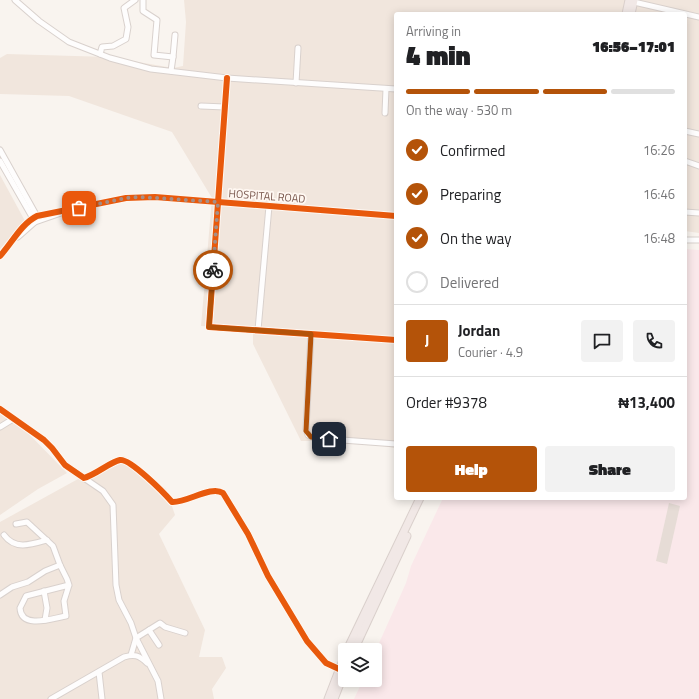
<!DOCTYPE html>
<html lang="en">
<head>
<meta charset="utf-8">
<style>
  :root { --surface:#fff; --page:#f2f2f2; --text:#202124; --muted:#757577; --line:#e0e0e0; --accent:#b45309 }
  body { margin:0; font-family:"Titillium Web",sans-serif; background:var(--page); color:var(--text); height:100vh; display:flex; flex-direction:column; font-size:15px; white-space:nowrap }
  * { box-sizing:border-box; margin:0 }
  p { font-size:13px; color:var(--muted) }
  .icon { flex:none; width:22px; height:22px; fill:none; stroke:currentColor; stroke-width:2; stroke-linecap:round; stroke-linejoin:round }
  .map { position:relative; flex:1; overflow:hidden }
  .panel { position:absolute; left:394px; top:12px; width:293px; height:488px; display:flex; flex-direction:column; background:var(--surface); border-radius:4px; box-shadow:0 2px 10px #0003 }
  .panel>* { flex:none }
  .fabs { position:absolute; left:338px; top:643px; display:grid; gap:8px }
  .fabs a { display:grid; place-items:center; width:44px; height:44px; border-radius:4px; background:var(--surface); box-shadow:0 2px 10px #0003; font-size:20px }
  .pin { position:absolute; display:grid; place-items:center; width:34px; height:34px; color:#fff; margin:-17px; border-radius:8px; box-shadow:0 2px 6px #0006 }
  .courier { position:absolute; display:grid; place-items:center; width:40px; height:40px; margin:-20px; border:3px solid #b45309; border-radius:50%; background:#fff; color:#222; box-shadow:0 1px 5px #0007 }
  .headline em { font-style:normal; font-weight:800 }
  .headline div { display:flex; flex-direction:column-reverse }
  .headline { display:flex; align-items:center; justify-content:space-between; height:68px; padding:0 12px }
  h1 { font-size:26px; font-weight:800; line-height:30px }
  .bar { display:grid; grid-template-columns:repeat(4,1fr); gap:6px 4px; align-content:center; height:48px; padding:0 12px }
  .bar i { height:5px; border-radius:3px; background:var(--line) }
  .bar .selected { background:var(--accent) }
  .bar p { grid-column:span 4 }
  .line { display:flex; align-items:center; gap:10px; padding:0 12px; border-top:1px solid var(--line) }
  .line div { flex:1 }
  .round { display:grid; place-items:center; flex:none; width:42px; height:42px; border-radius:4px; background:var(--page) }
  ol { padding:0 12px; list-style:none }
  li { display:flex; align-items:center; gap:12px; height:44px }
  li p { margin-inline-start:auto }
  li .icon { padding:4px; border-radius:50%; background:var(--accent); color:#fff; stroke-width:4 }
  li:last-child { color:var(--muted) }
  li i { width:22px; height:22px; border:2px solid var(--line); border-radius:50% }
  .button { display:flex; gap:8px; margin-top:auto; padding:8px 12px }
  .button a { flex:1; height:46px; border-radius:4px; background:var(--accent); color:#fff; font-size:16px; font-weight:800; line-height:46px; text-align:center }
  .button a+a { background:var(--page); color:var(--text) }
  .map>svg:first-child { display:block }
  .residential { fill:#f1e6dd }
  .medical { fill:#fae8ea }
  .building { fill:#e6dcd6 }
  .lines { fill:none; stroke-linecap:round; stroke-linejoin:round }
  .minor-casing { stroke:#d9d1cd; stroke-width:7 }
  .highway-casing { stroke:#dad0cc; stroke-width:9 }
  .minor { stroke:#fefdfd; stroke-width:5 }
  .highway { stroke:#f1e8e6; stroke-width:7 }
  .cycleway-casing { stroke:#fff8f2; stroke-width:8 }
  .cycleway { stroke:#e8590c; stroke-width:6 }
  .done { stroke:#a68e86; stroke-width:4; stroke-dasharray:0 7.2 }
  .route { stroke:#b45309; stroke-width:5 }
  .labels { text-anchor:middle; stroke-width:3.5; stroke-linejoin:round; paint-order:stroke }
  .street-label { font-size:11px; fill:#79574d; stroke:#fff8f2 }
</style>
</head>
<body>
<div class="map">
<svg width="699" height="699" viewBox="0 0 699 699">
  <rect width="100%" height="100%" fill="#f9f4ef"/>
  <g class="residential">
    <polygon points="184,0 699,0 699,233 685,231 685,14 396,14 396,448 348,441 301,441 253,344 253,329 201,326 212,198 172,132 69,96 0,94 0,58 7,54 109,57 173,68 183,66 186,22"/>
    <polygon points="0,175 25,221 0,249"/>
    <polygon points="0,411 22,427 67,473 38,489 0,515"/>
    <polygon points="124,456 166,489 175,515 159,534 205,630 199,657 222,657 226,668 212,689 214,699 0,699 0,522 98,468"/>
  </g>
  <polygon class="medical" points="685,249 699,250 699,699 354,699 363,680 375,680 375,652 406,583 411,566 443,498 685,498"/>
  <polygon class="building" points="669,503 680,506 667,564 656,561"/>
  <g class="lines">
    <g class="minor-casing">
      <g id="minor">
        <polyline points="15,0 39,21 69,42 110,58 151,69 227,78 396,89"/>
        <polyline points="143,0 143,11 157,20 154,55 173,57 171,71"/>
        <polyline points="634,2 699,17"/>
        <polyline points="100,54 102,47 113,46 126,39 128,27 124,8 135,0"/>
        <polyline points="173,57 175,35"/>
        <polyline points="227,78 209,327 396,340"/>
        <polyline points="296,83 298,48"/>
        <polyline points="201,106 225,107"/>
        <polyline points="385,113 386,89"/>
        <polyline points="685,131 699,134"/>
        <polyline points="0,150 39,220"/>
        <polyline points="0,161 35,222"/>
        <polyline points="685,161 699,166"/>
        <polyline points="685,212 699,213"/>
        <polyline points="18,237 35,222 61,213"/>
        <polyline points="685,240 699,240"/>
        <path d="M0,256C12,243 21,224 37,216L126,198L155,197L396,216"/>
        <polyline points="258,330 269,206"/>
        <polyline points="311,334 306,429 308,435 315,438 396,444"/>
        <path d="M0,409L44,440L52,448L65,465L84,478C97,474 110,462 120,460C130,458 165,494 172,502C187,503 211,485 223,493L248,534L268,576L307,641L326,663L339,669"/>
        <polyline points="0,427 13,419"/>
        <polyline points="84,478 103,491 113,505 116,585 119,600 131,623 136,638 158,681 161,699"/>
        <path d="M16,524L27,522L53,546L60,565L67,579L69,585L64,601L66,616C54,618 21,630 20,608L26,596L69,585"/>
        <path d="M4,535C15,550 30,545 47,540"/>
        <polyline points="44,591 47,608 45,620"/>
        <polyline points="0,595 12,587 28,582 45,571 60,565"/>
        <polyline points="149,630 159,645"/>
        <polyline points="131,655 136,638 160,623 165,627 185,633"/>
        <polyline points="99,672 102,699"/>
        <path d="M51,699L124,657C134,654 139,655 147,663"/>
      </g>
    </g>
    <g class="highway-casing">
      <g id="highway">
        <polyline points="626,14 629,0"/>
        <polyline points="631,14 634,0"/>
        <polyline points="347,650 420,498"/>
        <polyline points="354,650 407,536"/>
        <polyline points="328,699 345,655"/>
        <polyline points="334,699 345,671"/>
      </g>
    </g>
    <use href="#minor" class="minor"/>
    <use href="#highway" class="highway"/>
    <g class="cycleway-casing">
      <g id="cycleway">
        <polyline points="227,78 209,327 396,340"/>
        <path d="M0,256C12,243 21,224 37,216L126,198L155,197L396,216"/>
        <path d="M0,409L44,440L52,448L65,465L84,478C97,474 110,462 120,460C130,458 165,494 172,502C187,503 211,485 223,493L248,534L268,576L307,641L326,663L339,669"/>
      </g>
    </g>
    <use href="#cycleway" class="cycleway"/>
  </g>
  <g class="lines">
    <polyline class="done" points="79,208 126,198 140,197 218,202 213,270"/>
    <polyline class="route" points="213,270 209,327 311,334 306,431 311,437 329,439"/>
  </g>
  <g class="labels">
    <g class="street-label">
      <text transform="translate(267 196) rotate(4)" y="4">HOSPITAL ROAD</text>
    </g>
  </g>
</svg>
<div class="fabs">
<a><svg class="icon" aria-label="layers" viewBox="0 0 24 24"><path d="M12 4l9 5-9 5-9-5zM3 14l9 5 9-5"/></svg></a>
</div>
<div class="pin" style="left:79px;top:208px;background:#ea580c"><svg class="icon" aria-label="bag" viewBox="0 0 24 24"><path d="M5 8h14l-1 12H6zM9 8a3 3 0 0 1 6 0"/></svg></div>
<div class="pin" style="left:329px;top:439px;background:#1f2937"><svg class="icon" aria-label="home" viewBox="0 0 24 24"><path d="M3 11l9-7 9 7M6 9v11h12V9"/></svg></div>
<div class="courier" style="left:213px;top:270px"><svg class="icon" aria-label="bike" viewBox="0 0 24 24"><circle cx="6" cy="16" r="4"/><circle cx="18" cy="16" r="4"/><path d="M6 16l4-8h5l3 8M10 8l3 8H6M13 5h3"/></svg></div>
<section class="panel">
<div class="headline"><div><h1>4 min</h1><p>Arriving in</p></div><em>16:56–17:01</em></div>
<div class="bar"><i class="selected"></i><i class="selected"></i><i class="selected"></i><i></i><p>On the way · 530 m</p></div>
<ol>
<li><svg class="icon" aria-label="check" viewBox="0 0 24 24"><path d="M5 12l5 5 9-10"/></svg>Confirmed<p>16:26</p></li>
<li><svg class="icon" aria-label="check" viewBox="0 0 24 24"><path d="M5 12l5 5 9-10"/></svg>Preparing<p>16:46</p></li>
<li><svg class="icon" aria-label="check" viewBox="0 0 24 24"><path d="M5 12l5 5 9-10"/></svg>On the way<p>16:48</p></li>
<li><i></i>Delivered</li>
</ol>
<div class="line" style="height:72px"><b class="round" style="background:var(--accent);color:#fff">J</b><div><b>Jordan</b><p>Courier · 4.9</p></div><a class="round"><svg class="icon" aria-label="chat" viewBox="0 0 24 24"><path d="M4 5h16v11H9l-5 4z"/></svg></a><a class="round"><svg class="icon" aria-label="phone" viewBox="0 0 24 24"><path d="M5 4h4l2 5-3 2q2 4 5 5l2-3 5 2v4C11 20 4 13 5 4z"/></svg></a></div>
<div class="line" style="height:52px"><div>Order #9378</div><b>₦13,400</b></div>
<div class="button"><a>Help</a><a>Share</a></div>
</section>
</div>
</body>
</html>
